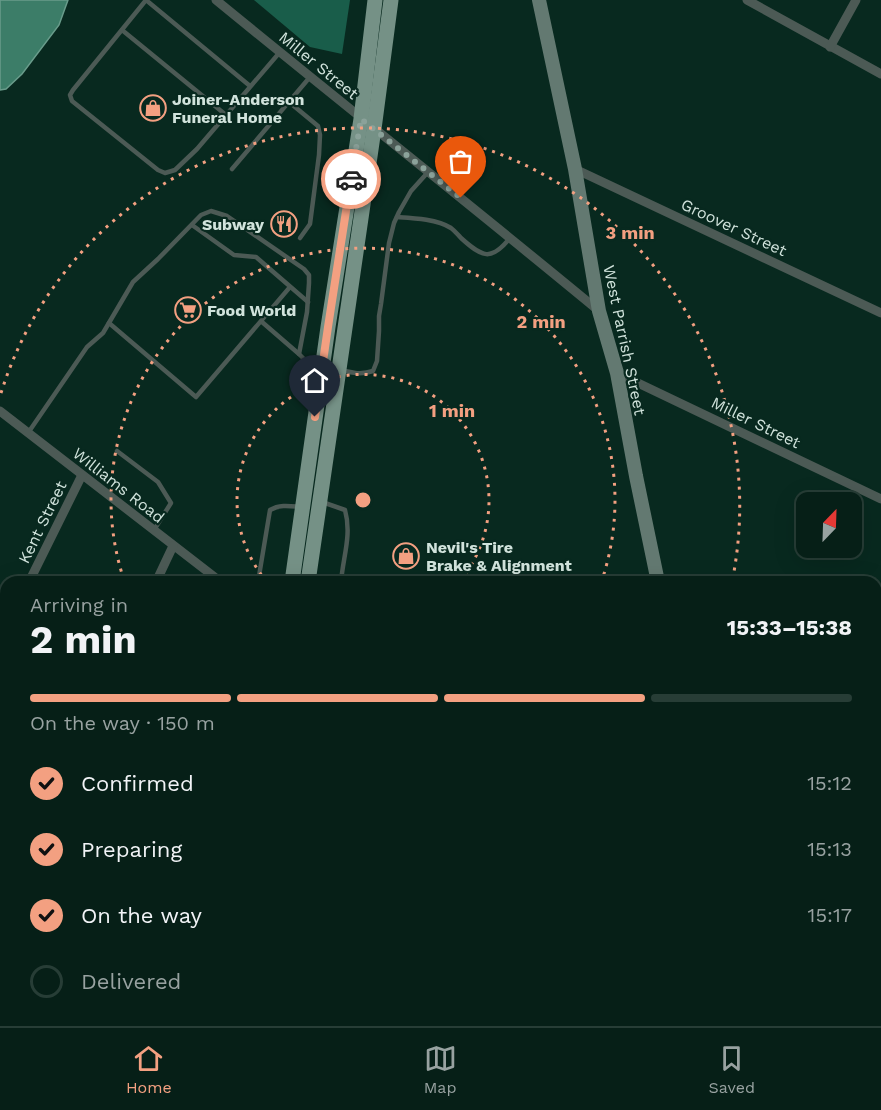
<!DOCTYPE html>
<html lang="en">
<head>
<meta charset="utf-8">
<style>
  :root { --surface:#061f17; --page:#0f2720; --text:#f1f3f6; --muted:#98a2a1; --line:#273d36; --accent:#f3a081 }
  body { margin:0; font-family:"Work Sans",sans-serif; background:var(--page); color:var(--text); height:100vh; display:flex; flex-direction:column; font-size:22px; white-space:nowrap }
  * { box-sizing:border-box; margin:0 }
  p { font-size:20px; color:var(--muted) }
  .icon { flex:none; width:33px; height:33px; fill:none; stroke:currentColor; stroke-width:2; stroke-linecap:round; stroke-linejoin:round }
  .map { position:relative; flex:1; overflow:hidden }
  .drawer { position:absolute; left:0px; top:576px; width:882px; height:450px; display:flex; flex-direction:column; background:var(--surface); border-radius:18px 18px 0 0; box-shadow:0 6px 24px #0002,0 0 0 2px var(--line) }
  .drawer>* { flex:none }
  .needle { width:39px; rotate:23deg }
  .tools { position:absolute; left:796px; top:492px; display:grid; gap:12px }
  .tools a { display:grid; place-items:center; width:66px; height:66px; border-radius:12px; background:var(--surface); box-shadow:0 6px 24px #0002,0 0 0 2px var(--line); font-size:30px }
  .pin { position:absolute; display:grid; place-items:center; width:51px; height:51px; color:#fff; margin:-62px -26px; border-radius:50% 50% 50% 0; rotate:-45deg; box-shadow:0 0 6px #0007 }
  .pin .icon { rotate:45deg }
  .courier { position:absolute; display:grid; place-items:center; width:60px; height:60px; margin:-30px; border:4px solid #f3a081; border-radius:50%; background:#fff; color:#222; box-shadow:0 2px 8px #0007 }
  .head em { font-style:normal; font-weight:700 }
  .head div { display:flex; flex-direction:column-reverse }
  .head { display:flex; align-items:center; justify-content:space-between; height:102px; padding:0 30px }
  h1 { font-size:39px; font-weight:700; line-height:45px }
  .bar { display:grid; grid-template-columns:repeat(4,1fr); gap:9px 6px; align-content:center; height:72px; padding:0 30px }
  .bar i { height:8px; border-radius:4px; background:var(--line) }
  .bar .on { background:var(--accent) }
  .bar p { grid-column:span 4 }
  ol { padding:0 30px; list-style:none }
  li { display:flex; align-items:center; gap:18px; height:66px }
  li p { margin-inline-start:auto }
  li .icon { padding:6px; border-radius:50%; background:var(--accent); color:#111; stroke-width:4 }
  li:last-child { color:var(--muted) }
  li i { width:33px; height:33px; border:3px solid var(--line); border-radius:50% }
  .dock { display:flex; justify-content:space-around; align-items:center; height:84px; border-top:2px solid var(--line); background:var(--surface); font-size:16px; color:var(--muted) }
  .dock a { display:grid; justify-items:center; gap:3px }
  .dock .on { color:var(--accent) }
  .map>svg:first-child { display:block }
  .forest { fill:#195d4a }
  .water { fill:#3c7d68; stroke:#699c8b; stroke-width:1.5 }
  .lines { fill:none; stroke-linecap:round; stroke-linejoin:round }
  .lane { stroke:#4c5a55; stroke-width:4.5 }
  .street { stroke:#4c5a55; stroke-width:9 }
  .secondary { stroke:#637971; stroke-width:14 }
  .primary { stroke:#759186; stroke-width:15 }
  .done { stroke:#8ba29a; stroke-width:6; stroke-dasharray:0 10.8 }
  .route { stroke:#f3a081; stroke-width:8 }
  .ring { fill:none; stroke:#f3a081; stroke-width:3; stroke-dasharray:3 6 }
  .labels { text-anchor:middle; stroke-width:4.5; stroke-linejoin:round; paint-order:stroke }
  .street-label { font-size:16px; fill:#d1e3dc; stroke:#08291f }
  .poi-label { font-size:16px; font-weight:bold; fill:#d1e3dc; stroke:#08291f; text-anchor:start }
  .centre { fill:#f3a081; stroke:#08291f; stroke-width:3 }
  .ring-label { font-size:18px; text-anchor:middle; font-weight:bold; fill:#f3a081; stroke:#08291f; stroke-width:4.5; stroke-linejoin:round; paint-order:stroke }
</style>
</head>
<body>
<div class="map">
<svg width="881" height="1026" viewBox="0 0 881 1026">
  <rect width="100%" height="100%" fill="#08291f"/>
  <polygon class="forest" points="254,0 350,0 342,54 310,47"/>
  <polygon class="water" points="0,0 68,0 59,25 22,74 6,89 0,90"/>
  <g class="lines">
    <g class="lane">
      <polyline points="146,0 73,90 70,95 72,101 158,170 165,173 175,170 197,149 280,52"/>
      <polyline points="146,0 250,86"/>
      <polyline points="122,30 226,115"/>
      <polyline points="289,102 318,126 320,135 319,155 310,224 300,238"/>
      <polyline points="232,169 310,77"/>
      <path d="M397,217C413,218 437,219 451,228C455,231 458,235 461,238C482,257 491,262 510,238"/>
      <polyline points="192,225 234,255 256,257 308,302"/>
      <polyline points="262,322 299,354"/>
      <polyline points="109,323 196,397 290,287"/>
      <path d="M341,370C353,373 361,375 373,371L377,361L379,331V316L381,304L389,243L394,223L399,212L411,191L429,171"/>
      <polyline points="28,433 87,347 103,333 133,282 158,259 201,215 211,211 227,216 304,269 309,275 309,283 307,312 299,354 307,362 319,370"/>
      <polyline points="117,451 158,482 171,503 154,530"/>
      <path d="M322,502L345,510C352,535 343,557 341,582"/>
      <path d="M258,582L270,510C280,504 290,506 301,507"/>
    </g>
    <g class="street">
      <path d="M216,0C343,104 472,206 599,311"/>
      <polyline points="747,0 881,74"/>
      <polyline points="830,47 856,0"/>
      <polyline points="575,169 881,313"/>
      <polyline points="617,373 881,499"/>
      <polyline points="0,411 221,582"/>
      <polyline points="29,582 82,475"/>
      <polyline points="156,582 173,546"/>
      <polyline points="0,640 6,628"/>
      <polyline points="876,816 881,819"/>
      <polyline points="0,904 6,892"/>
      <polyline points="523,1020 530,1026"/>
      <polyline points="66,1026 69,1020"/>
      <polyline points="433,1026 436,1020"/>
      <polyline points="833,1026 834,1020"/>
    </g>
    <g class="secondary">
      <polyline points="539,0 575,169 599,311 617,373 636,476 658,582"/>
      <polyline points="783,1020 789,1026"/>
      <polyline points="608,1026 613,1020"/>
    </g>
    <g class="primary">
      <polyline points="292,582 328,327 361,119 375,0"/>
      <polyline points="308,582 374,129 391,0"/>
      <polyline points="243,1020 243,1026"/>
      <polyline points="256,1020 257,1026"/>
    </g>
  </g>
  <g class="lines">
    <polyline class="done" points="351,179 361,119 461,198"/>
    <polyline class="route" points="315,417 328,327 351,179"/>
  </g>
  <g class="ring">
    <path d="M267 582A126 126 0 1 1 459 582"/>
    <path d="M124 580A252 252 0 1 1 602 580"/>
    <path d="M1 393A378 378 0 0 1 732 582"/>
  </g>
  <defs>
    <g id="shop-ring" transform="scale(1.35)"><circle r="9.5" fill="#08291f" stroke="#f3a081" stroke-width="1.5"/><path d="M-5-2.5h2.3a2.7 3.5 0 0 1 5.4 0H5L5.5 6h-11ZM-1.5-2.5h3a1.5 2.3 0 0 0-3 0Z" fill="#f3a081"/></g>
    <g id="restaurant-ring" transform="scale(1.35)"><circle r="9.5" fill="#08291f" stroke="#f3a081" stroke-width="1.5"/><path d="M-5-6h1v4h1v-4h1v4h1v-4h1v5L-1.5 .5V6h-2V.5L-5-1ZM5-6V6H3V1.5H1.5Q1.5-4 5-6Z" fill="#f3a081"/></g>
    <g id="supermarket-ring" transform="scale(1.35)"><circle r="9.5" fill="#08291f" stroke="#f3a081" stroke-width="1.5"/><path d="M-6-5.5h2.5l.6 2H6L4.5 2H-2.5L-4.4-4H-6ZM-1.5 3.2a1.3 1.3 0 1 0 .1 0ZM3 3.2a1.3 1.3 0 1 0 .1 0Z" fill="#f3a081"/></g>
  </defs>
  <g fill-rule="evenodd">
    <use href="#shop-ring" x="153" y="108"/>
    <use href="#restaurant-ring" x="284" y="224"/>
    <use href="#supermarket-ring" x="188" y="310"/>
    <use href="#shop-ring" x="406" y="556"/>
  </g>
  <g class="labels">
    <g class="street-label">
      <text transform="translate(319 65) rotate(39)" y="6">Miller Street</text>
      <text transform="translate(734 227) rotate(25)" y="6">Groover Street</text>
      <text transform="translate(625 340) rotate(78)" y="6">West Parrish Street</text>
      <text transform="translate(756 422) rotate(26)" y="6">Miller Street</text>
      <text transform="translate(119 485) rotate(38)" y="6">Williams Road</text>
      <text transform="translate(42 522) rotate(-64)" y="6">Kent Street</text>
    </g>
    <g class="poi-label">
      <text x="172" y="105">Joiner-Anderson<tspan x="172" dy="18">Funeral Home</tspan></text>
      <text x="264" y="230" text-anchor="end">Subway</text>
      <text x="207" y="316">Food World</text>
      <text x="426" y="553">Nevil's Tire<tspan x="426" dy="18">Brake &amp; Alignment</tspan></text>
    </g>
  </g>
  <circle cx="363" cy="500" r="9" class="centre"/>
  <g class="ring-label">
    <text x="630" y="239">3 min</text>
    <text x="541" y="328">2 min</text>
    <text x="452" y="417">1 min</text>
  </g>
</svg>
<div class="tools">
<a><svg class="needle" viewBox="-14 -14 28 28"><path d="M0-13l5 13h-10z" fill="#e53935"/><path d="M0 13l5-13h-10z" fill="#98a2a1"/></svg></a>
</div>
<div class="pin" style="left:461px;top:198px;background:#ea580c"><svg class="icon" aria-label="bag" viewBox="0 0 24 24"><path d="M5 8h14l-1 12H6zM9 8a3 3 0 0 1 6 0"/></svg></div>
<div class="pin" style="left:315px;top:417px;background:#1f2937"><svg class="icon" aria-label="home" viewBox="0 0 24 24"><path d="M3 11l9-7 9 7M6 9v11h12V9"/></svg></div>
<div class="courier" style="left:351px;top:179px"><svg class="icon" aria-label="car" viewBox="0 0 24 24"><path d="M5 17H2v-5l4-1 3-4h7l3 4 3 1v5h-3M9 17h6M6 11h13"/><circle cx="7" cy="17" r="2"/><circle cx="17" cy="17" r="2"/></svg></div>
<section class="drawer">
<div class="head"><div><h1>2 min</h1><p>Arriving in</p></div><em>15:33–15:38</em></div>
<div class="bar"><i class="on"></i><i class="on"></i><i class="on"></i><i></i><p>On the way · 150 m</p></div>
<ol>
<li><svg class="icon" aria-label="check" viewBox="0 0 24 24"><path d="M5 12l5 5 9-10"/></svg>Confirmed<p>15:12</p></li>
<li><svg class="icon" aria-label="check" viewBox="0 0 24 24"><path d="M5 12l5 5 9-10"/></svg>Preparing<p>15:13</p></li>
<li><svg class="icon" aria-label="check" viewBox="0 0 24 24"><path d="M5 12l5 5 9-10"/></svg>On the way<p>15:17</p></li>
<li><i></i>Delivered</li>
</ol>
</section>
</div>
<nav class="dock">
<a class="on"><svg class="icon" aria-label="home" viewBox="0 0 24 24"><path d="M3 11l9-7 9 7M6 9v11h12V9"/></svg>Home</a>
<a><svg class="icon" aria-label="map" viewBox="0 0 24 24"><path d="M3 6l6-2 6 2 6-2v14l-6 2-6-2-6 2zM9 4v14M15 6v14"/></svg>Map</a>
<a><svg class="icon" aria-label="saved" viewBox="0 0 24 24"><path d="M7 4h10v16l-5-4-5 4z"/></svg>Saved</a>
</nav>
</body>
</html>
